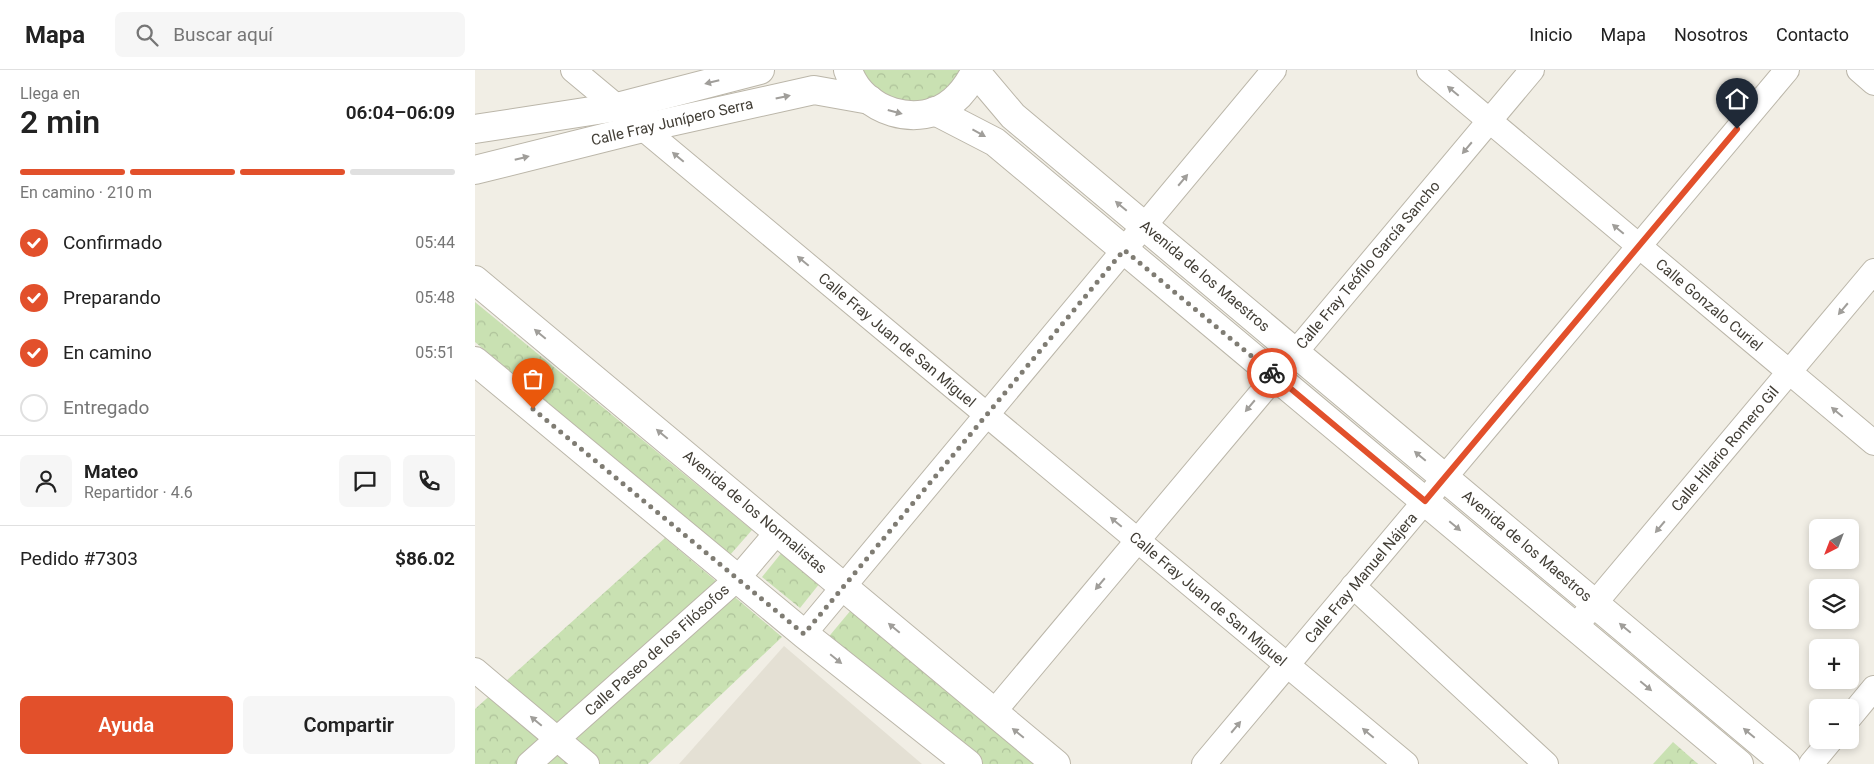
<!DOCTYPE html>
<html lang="es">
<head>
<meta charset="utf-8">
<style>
  :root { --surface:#fff; --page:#f6f6f6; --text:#222; --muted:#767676; --line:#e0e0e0; --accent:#e2502b }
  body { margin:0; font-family:Roboto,sans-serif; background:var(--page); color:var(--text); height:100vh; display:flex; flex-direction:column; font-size:19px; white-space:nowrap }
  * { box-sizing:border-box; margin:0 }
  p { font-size:16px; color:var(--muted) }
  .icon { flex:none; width:28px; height:28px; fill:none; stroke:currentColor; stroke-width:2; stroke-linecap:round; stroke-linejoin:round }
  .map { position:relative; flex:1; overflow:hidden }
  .drawer { display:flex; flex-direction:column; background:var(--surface); width:475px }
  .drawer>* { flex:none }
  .needle { width:32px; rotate:222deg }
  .buttons { position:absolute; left:1334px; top:449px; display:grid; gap:10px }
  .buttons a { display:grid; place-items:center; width:50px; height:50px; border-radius:8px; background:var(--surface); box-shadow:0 2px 8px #0003; font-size:25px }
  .pin { position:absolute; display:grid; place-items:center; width:42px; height:42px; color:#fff; margin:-51px -21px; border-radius:50% 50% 50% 0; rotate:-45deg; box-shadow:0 0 5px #0007 }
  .pin .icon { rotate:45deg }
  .courier { position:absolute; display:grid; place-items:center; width:50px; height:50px; margin:-25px; border:4px solid #e2502b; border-radius:50%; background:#fff; color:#222; box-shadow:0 1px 6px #0007 }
  .overview em { font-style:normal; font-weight:600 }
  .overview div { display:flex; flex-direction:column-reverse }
  .overview { display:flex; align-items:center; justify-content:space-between; height:85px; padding:0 20px }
  h1 { font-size:32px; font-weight:600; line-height:38px }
  .bar { display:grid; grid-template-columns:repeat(4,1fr); gap:8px 5px; align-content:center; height:60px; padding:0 20px }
  .bar i { height:6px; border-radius:4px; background:var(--line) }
  .bar .on { background:var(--accent) }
  .bar p { grid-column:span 4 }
  .line { display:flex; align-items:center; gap:12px; padding:0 20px; border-top:1px solid var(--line) }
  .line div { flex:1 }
  .round { display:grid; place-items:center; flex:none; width:52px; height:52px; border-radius:8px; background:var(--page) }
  ol { padding:0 20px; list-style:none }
  li { display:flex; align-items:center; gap:15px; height:55px }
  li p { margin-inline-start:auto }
  li .icon { padding:5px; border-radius:50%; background:var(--accent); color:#fff; stroke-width:4 }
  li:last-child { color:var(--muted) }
  li i { width:28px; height:28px; border:2px solid var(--line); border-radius:50% }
  .action { display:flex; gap:10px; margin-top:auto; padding:10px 20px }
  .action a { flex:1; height:58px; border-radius:8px; background:var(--accent); color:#fff; font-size:20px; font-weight:600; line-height:58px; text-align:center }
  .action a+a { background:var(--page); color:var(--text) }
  header { display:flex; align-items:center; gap:30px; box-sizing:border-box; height:70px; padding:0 25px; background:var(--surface); border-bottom:1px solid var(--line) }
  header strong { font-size:24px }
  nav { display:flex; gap:28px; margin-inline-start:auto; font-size:18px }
  .search { width:350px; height:45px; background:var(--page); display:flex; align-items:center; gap:12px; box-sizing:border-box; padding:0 18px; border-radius:8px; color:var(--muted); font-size:19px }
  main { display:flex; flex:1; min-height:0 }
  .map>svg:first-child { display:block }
  .residential { fill:#e4e0d4 }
  .park { fill:url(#park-crowns) }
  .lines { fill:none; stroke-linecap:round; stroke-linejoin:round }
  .minor-casing { stroke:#bbb6a9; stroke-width:26 }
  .tertiary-casing { stroke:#bbb6a9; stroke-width:30 }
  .minor { stroke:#fff; stroke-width:24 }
  .tertiary { stroke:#fff; stroke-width:28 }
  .oneway { fill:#a09e9a }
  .done { stroke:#7f7c73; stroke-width:5; stroke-dasharray:0 9 }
  .route { stroke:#e2502b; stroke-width:6 }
  .labels { text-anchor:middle; stroke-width:5; stroke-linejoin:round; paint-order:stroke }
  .street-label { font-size:15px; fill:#423e36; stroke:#fff }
</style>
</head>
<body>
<header>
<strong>Mapa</strong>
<div class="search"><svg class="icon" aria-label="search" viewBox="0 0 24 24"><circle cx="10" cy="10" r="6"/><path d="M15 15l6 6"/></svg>Buscar aquí</div>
<nav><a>Inicio</a><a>Mapa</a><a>Nosotros</a><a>Contacto</a></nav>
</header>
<main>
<section class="drawer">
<div class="overview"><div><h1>2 min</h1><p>Llega en</p></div><em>06:04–06:09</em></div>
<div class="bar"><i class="on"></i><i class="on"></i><i class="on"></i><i></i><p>En camino · 210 m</p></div>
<ol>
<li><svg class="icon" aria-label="check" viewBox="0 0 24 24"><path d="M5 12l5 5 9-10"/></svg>Confirmado<p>05:44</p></li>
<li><svg class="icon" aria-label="check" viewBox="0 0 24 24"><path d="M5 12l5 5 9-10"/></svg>Preparando<p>05:48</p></li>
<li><svg class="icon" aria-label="check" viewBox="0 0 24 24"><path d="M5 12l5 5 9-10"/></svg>En camino<p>05:51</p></li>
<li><i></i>Entregado</li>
</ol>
<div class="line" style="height:90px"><a class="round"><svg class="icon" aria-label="person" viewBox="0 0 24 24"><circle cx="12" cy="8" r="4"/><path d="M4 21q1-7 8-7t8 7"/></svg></a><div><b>Mateo</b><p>Repartidor · 4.6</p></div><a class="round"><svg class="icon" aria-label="chat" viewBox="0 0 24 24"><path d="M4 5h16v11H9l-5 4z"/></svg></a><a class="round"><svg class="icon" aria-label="phone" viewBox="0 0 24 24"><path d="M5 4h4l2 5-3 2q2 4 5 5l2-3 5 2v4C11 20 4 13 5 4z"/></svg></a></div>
<div class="line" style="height:65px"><div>Pedido #7303</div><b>$86.02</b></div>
<div class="action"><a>Ayuda</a><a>Compartir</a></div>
</section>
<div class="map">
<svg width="1399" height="694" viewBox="0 0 1399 694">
  <defs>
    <pattern id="park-crowns" width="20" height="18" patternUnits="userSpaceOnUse" patternTransform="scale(1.25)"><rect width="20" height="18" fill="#c9e1b2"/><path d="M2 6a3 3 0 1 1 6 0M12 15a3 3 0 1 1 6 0" fill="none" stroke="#aec29a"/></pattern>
  </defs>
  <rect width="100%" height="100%" fill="#f1eee5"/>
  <polygon class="residential" points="309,576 447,694 204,694"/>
  <g class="park">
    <polygon points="387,0 486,0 482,9 470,23 453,32 435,34 400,20"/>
    <polygon points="0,232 277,460 255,485 0,272"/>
    <polygon points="190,468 307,567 173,694 0,694 0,639"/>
    <polygon points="308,481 345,513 325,538 287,507"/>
    <polygon points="376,540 561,694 507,694 351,570"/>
    <polygon points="1198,672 1223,694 1178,694"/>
  </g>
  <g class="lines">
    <g class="minor-casing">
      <g id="minor">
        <polyline points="98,0 931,694"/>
        <polyline points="954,0 1399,373"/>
        <polyline points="1384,0 1399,13"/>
        <polyline points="878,516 1071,694"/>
        <polyline points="1100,557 1399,201"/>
        <polyline points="329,564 799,0"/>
        <polyline points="0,600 112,694"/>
        <polyline points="518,643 1057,0"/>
        <polyline points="1375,647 1399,618"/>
        <polyline points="54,694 263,508 303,461"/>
        <polyline points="729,694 1312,0"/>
        <polyline points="1336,694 1356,670"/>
      </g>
    </g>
    <g class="tertiary-casing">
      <g id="tertiary">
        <path d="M373,0C386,42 445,60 478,31C489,22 495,12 501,0"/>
        <polyline points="500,1 538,46 1311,694"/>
        <polyline points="460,41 520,72 1264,694"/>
        <polyline points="0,59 142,37 285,0"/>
        <polyline points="0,100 168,58 339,20 395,30"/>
        <polyline points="0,210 581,694"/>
        <polyline points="0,291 329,564 493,694"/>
      </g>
    </g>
    <use href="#minor" class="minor"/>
    <use href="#tertiary" class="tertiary"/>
  </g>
  <defs><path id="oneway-solid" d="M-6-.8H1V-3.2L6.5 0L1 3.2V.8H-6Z" transform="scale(1.25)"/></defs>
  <g class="oneway">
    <use href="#oneway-solid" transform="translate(237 12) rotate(166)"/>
    <use href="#oneway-solid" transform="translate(978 21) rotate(-140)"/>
    <use href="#oneway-solid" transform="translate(308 27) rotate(-12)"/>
    <use href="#oneway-solid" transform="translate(420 42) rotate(15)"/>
    <use href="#oneway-solid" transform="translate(504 63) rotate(29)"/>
    <use href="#oneway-solid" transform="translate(992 78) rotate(130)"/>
    <use href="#oneway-solid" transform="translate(203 87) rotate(-140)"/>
    <use href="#oneway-solid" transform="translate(47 88) rotate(-14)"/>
    <use href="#oneway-solid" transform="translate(708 110) rotate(-50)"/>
    <use href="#oneway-solid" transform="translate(646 136) rotate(-140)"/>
    <use href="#oneway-solid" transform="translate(1143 159) rotate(-140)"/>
    <use href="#oneway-solid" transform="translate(328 191) rotate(-140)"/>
    <use href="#oneway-solid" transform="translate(1368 239) rotate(130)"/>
    <use href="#oneway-solid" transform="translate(65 264) rotate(-140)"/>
    <use href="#oneway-solid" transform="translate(775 336) rotate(130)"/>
    <use href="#oneway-solid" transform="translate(1362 342) rotate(-140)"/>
    <use href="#oneway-solid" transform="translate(187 364) rotate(-140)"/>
    <use href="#oneway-solid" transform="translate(945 386) rotate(-140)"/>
    <use href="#oneway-solid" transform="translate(641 452) rotate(-140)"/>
    <use href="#oneway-solid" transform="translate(980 456) rotate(40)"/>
    <use href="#oneway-solid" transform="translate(1185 457) rotate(130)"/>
    <use href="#oneway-solid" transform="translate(625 514) rotate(130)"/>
    <use href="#oneway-solid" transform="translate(419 558) rotate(-140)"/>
    <use href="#oneway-solid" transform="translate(1150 558) rotate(-140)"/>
    <use href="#oneway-solid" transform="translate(361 589) rotate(39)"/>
    <use href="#oneway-solid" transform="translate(1171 616) rotate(40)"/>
    <use href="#oneway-solid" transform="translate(61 651) rotate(-140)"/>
    <use href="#oneway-solid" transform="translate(761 657) rotate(-50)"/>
    <use href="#oneway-solid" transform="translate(543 663) rotate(-141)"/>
    <use href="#oneway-solid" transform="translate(893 663) rotate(-140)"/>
    <use href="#oneway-solid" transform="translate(1274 663) rotate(-140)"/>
  </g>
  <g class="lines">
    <polyline class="done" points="58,339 329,564 649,180 797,303"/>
    <polyline class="route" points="797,303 950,431 1262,59"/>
  </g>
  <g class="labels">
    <g class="street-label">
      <text transform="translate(197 52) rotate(-13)" y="5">Calle Fray Junípero Serra</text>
      <text transform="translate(893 195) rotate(-50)" y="5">Calle Fray Teófilo García Sancho</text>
      <text transform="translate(730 206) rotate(40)" y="5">Avenida de los Maestros</text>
      <text transform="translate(1234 235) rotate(40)" y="5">Calle Gonzalo Curiel</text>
      <text transform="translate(422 270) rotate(40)" y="5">Calle Fray Juan de San Miguel</text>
      <text transform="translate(1250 379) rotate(-50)" y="5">Calle Hilario Romero Gil</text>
      <text transform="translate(280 442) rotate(40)" y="5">Avenida de los Normalistas</text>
      <text transform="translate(1052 476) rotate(40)" y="5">Avenida de los Maestros</text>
      <text transform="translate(886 508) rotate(-50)" y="5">Calle Fray Manuel Nájera</text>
      <text transform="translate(733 529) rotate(40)" y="5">Calle Fray Juan de San Miguel</text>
      <text transform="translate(182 580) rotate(-42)" y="5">Calle Paseo de los Filósofos</text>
    </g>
  </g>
</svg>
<div class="buttons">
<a><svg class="needle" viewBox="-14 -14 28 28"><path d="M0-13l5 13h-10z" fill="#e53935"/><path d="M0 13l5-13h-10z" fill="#767676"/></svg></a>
<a><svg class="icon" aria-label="layers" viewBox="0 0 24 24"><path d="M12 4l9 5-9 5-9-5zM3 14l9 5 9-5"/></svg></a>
<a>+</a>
<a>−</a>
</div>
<div class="pin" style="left:58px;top:339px;background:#ea580c"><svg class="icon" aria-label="bag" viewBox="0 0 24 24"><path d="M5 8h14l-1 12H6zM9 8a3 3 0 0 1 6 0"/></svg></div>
<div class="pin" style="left:1262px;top:59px;background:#1f2937"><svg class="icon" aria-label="home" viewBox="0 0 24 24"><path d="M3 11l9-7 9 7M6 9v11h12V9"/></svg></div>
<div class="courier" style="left:797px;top:303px"><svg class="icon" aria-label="bike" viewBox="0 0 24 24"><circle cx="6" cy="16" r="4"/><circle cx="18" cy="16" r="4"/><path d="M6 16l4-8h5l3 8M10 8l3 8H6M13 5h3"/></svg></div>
</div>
</main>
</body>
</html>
